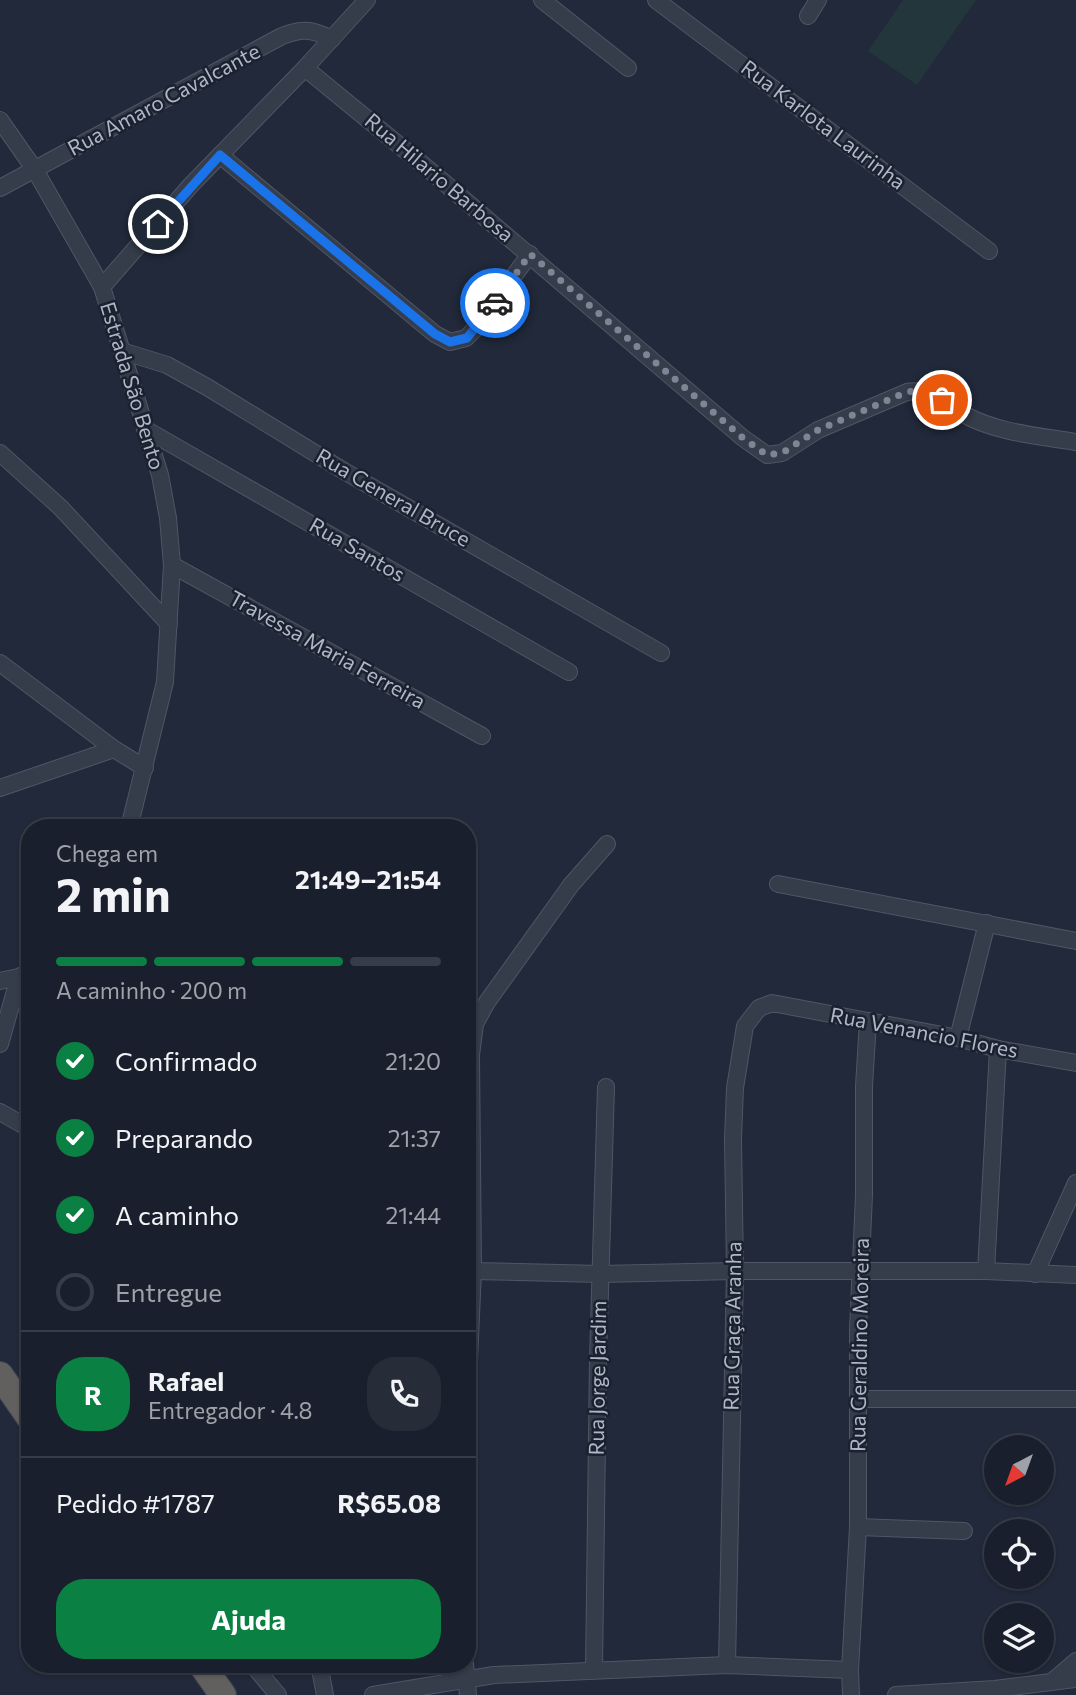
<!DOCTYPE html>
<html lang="pt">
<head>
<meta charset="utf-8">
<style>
  :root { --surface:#191f2c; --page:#262c38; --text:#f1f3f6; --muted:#9fa2a9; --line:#373d48; --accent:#0b8043 }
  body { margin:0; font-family:Commissioner,sans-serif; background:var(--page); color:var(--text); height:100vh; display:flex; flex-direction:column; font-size:26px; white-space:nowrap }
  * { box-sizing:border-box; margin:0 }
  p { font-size:23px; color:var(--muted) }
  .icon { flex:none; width:38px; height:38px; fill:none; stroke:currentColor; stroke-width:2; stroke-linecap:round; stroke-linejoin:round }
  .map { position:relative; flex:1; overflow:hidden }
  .details { position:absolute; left:21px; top:819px; width:455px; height:854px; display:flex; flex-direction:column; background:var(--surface); border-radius:28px; box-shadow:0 2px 5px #0004,0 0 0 2px var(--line) }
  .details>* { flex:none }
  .needle { width:46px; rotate:221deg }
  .fabs { position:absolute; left:984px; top:1435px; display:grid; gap:14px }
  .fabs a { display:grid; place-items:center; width:70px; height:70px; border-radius:50%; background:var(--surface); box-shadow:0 2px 5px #0004,0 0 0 2px var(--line); font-size:35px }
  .pin { position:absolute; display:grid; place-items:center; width:60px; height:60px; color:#fff; margin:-30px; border:4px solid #fff; border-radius:50%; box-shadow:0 2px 7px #0007 }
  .courier { position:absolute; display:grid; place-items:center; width:70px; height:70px; margin:-35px; border:5px solid #1a73e8; border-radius:50%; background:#fff; color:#222; box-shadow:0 2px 9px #0007 }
  .summary em { font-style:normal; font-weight:700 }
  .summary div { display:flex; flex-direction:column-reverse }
  .summary { display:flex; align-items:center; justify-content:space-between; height:119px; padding:0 35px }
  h1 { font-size:46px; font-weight:700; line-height:52px }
  .bar { display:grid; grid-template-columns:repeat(4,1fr); gap:10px 7px; align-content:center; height:84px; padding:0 35px }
  .bar i { height:9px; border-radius:5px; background:var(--line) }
  .bar .active { background:var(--accent) }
  .bar p { grid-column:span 4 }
  .line { display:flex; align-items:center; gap:18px; padding:0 35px; border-top:2px solid var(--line) }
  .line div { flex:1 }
  .round { display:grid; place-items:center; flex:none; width:74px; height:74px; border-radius:28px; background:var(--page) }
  ol { padding:0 35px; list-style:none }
  li { display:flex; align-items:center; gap:21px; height:77px }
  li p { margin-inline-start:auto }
  li .icon { padding:7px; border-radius:50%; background:var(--accent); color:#fff; stroke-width:4 }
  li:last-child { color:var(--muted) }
  li i { width:38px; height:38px; border:4px solid var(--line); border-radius:50% }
  .action { display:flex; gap:14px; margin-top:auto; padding:14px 35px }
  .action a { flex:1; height:80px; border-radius:28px; background:var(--accent); color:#fff; font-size:28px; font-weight:700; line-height:80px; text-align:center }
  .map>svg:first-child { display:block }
  .green { fill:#23363b }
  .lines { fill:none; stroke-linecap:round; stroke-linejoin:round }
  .minor-casing { stroke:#505665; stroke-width:18 }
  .trunk-casing { stroke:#3d4352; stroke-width:28 }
  .minor { stroke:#353c4a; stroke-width:16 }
  .trunk { stroke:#62605e; stroke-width:26 }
  .done { stroke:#7e8595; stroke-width:7; stroke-dasharray:0 12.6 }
  .route { stroke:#1a73e8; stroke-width:9 }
  .labels { text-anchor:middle; stroke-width:5; stroke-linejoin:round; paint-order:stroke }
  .street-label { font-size:21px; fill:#b0b6c6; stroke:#1a212f }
</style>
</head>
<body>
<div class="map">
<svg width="1076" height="1695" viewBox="0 0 1076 1695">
  <rect width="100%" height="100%" fill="#21293a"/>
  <polygon class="green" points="903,0 976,0 917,85 868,51"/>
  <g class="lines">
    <g class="minor-casing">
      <g id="minor">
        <polyline points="542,0 628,68"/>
        <polyline points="656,0 989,251"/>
        <polyline points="808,16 818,0"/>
        <path d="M305,68L433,173L743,438L767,455L782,453L818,430L907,392C931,388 945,403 965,415C998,433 1040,436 1076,442"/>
        <polyline points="0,120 35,170 102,287"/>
        <polyline points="220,155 435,334 450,342 466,338 474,330 530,254"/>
        <path d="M0,188L282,36C302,28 312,29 332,39"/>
        <polyline points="122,351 167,365 207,387 344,471 661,653"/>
        <polyline points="145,429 569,672"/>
        <polyline points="0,453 61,508 169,624"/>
        <polyline points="172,565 482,736"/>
        <polyline points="0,663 114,749 145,768"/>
        <polyline points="0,788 114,749"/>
        <polyline points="129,828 165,682 172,565 168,518 160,475 102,287 191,185 305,68 367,0"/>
        <polyline points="778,884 1076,941"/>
        <polyline points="0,981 19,977 30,971"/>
        <polyline points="958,1038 987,923"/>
        <polyline points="0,1044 19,977"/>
        <polyline points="0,1112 30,1129"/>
        <polyline points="473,1271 601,1274 735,1271 986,1271 1076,1275"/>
        <polyline points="986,1271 998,1049"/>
        <polyline points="1035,1274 1076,1183"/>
        <polyline points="858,1399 1076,1399"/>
        <polyline points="467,1406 473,1271 471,1055 475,1024 487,1002 571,885 607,844"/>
        <polyline points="858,1527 964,1531"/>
        <polyline points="252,1664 278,1695"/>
        <polyline points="319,1664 325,1695"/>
        <polyline points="465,1664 468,1695"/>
        <polyline points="727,1665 735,1271 733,1139 735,1088 745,1026 759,1008 772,1003 958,1038 998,1049 1076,1063"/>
        <polyline points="594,1670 598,1360 606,1087"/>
        <polyline points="1054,1680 1076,1661"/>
        <polyline points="373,1695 494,1675 727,1665 850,1670"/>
        <polyline points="851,1695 850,1670 858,1527 858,1330 864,1195 864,1086 868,1021"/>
        <polyline points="896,1695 995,1689 1076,1679"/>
      </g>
    </g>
    <g class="trunk-casing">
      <g id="trunk">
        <polyline points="0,1375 30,1418"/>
        <polyline points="201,1664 223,1695"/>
      </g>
    </g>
    <use href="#minor" class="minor"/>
    <use href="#trunk" class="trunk"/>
  </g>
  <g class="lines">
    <path class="done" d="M495,303L530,254L743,438L767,455L782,453L818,430L907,392C922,390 930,392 942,400"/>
    <polyline class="route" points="158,224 220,155 435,334 450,342 467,338 495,303"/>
  </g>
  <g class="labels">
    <g class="street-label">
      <text transform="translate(164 100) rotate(-28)" y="7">Rua Amaro Cavalcante</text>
      <text transform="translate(823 125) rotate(37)" y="7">Rua Karlota Laurinha</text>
      <text transform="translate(439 178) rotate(40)" y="7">Rua Hilario Barbosa</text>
      <text transform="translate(132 386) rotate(73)" y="7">Estrada São Bento</text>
      <text transform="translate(393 498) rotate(30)" y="7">Rua General Bruce</text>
      <text transform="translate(357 550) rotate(30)" y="7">Rua Santos</text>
      <text transform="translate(327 650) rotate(29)" y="7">Travessa Maria Ferreira</text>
      <text transform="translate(924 1033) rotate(11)" y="7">Rua Venancio Flores</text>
      <text transform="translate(733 1326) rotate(-89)" y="7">Rua Graça Aranha</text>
      <text transform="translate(860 1345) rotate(-89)" y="7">Rua Geraldino Moreira</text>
      <text transform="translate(598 1378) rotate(-89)" y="7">Rua Jorge Jardim</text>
    </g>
  </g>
</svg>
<div class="fabs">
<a><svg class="needle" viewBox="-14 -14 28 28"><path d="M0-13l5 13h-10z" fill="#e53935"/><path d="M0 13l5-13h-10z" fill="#9fa2a9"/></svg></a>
<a><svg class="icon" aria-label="locate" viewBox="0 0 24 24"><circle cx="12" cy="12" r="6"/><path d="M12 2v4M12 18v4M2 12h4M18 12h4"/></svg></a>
<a><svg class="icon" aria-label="layers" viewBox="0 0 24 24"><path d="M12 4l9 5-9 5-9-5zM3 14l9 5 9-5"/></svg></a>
</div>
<div class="pin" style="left:942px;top:400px;background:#ea580c"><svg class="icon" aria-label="bag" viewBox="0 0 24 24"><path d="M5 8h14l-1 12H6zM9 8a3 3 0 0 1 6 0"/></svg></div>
<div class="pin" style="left:158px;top:224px;background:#1f2937"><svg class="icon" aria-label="home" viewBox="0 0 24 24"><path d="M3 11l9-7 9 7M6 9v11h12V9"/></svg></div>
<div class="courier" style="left:495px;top:303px"><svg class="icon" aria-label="car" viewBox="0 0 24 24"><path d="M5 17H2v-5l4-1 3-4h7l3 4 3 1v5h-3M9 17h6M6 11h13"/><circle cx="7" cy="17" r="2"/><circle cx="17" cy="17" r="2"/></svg></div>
<section class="details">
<div class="summary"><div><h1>2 min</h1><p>Chega em</p></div><em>21:49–21:54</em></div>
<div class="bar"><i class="active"></i><i class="active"></i><i class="active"></i><i></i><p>A caminho · 200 m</p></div>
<ol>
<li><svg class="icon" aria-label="check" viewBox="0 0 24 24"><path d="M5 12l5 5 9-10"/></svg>Confirmado<p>21:20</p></li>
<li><svg class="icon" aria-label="check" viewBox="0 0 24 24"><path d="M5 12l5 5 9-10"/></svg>Preparando<p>21:37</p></li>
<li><svg class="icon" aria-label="check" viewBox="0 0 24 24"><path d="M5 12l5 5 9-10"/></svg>A caminho<p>21:44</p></li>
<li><i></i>Entregue</li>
</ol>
<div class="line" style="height:126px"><b class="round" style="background:var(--accent);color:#fff">R</b><div><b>Rafael</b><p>Entregador · 4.8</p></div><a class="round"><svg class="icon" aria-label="phone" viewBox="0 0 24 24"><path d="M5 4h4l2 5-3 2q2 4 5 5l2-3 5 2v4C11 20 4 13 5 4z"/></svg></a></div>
<div class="line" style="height:91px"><div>Pedido #1787</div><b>R$65.08</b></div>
<div class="action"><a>Ajuda</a></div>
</section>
</div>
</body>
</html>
